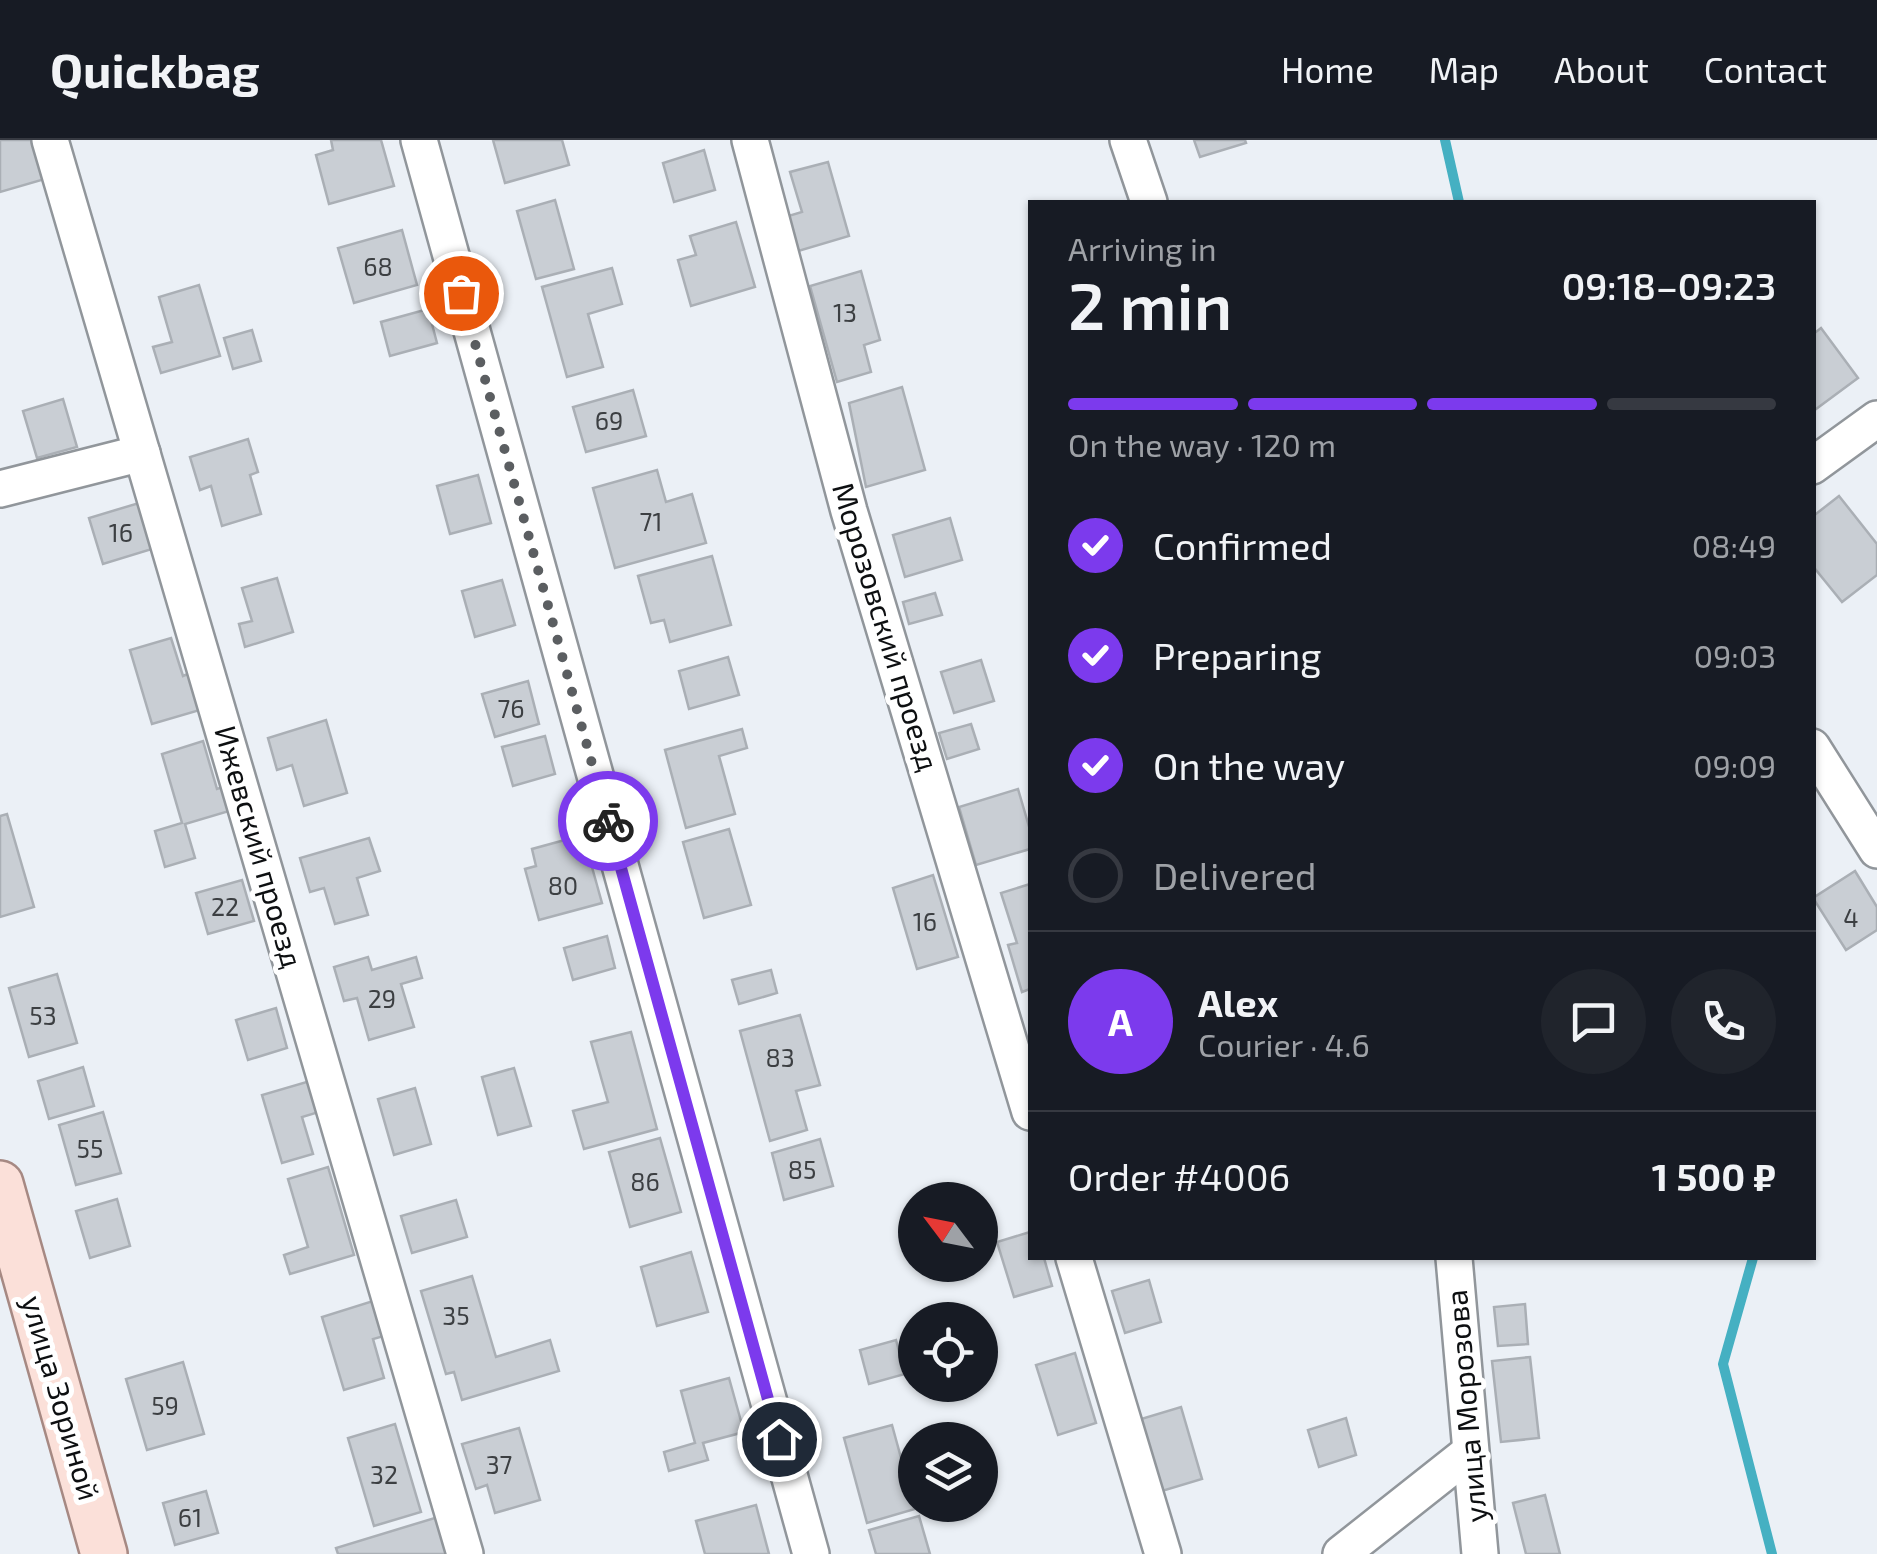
<!DOCTYPE html>
<html lang="en">
<head>
<meta charset="utf-8">
<style>
  :root { --surface:#171b24; --page:#20242c; --text:#f1f3f6; --muted:#9ea1a6; --line:#363941; --accent:#7c3aed }
  body { margin:0; font-family:"Exo 2",sans-serif; background:var(--page); color:var(--text); height:100vh; display:flex; flex-direction:column; font-size:38px; white-space:nowrap }
  * { box-sizing:border-box; margin:0 }
  p { font-size:32px; color:var(--muted) }
  .icon { flex:none; width:55px; height:55px; fill:none; stroke:currentColor; stroke-width:2; stroke-linecap:round; stroke-linejoin:round }
  .map { position:relative; flex:1; overflow:hidden }
  .drawer { position:absolute; left:1028px; top:60px; width:788px; height:1060px; display:flex; flex-direction:column; background:var(--surface); border-radius:0px; box-shadow:0 2px 8px #0004 }
  .drawer>* { flex:none }
  .needle { width:65px; rotate:302deg }
  .fabs { position:absolute; left:898px; top:1042px; display:grid; gap:20px }
  .fabs a { display:grid; place-items:center; width:100px; height:100px; border-radius:50%; background:var(--surface); box-shadow:0 2px 8px #0004; font-size:50px }
  .pin { position:absolute; display:grid; place-items:center; width:85px; height:85px; color:#fff; margin:-42px; border:5px solid #fff; border-radius:50%; box-shadow:0 2px 10px #0007 }
  .courier { position:absolute; display:grid; place-items:center; width:100px; height:100px; margin:-50px; border:8px solid #7c3aed; border-radius:50%; background:#fff; color:#222; box-shadow:0 2px 12px #0007 }
  .headline em { font-style:normal; font-weight:600 }
  .headline div { display:flex; flex-direction:column-reverse }
  .headline { display:flex; align-items:center; justify-content:space-between; height:170px; padding:0 40px }
  h1 { font-size:65px; font-weight:600; line-height:75px }
  .bar { display:grid; grid-template-columns:repeat(4,1fr); gap:15px 10px; align-content:center; height:120px; padding:0 40px }
  .bar i { height:12px; border-radius:8px; background:var(--line) }
  .bar .active { background:var(--accent) }
  .bar p { grid-column:span 4 }
  .line { display:flex; align-items:center; gap:25px; padding:0 40px; border-top:2px solid var(--line) }
  .line div { flex:1 }
  .round { display:grid; place-items:center; flex:none; width:105px; height:105px; border-radius:52px; background:var(--page) }
  ol { padding:0 40px; list-style:none }
  li { display:flex; align-items:center; gap:30px; height:110px }
  li p { margin-inline-start:auto }
  li .icon { padding:10px; border-radius:50%; background:var(--accent); color:#fff; stroke-width:4 }
  li:last-child { color:var(--muted) }
  li i { width:55px; height:55px; border:5px solid var(--line); border-radius:50% }
  header { display:flex; align-items:center; gap:60px; box-sizing:border-box; height:140px; padding:0 50px; background:var(--surface); border-bottom:2px solid var(--line) }
  header strong { font-size:48px }
  nav { display:flex; gap:55px; margin-inline-start:auto; font-size:35px }
  .map>svg:first-child { display:block }
  .lines { fill:none; stroke-linecap:round; stroke-linejoin:round }
  .stream { stroke:#45b0c2; stroke-width:10 }
  .building { fill:#c9ced4; stroke:#aaafb5; stroke-width:2.5 }
  .minor-casing { stroke:#91969b; stroke-width:40 }
  .major-casing { stroke:#a68983; stroke-width:50 }
  .minor { stroke:#fff; stroke-width:35 }
  .major { stroke:#fbe0d9; stroke-width:45 }
  .done { stroke:#5b5e61; stroke-width:10; stroke-dasharray:0 18 }
  .route { stroke:#7c3aed; stroke-width:12 }
  .labels { text-anchor:middle; stroke-width:10; stroke-linejoin:round; paint-order:stroke }
  .number-label { font-size:25px; fill:#3c3f42 }
  .street-label { font-size:30px; fill:#0d0f11; stroke:#fff }
</style>
</head>
<body>
<header>
<strong>Quickbag</strong>
<nav><a>Home</a><a>Map</a><a>About</a><a>Contact</a></nav>
</header>
<div class="map">
<svg width="1877" height="1414" viewBox="0 0 1877 1414">
  <rect width="100%" height="100%" fill="#ebf0f6"/>
  <g class="lines">
    <g class="stream">
      <polyline points="1445,0 1459,62"/>
      <polyline points="1753,1118 1723,1224 1772,1414"/>
    </g>
  </g>
  <g class="building">
    <polygon points="0,0 33,0 45,39 0,52"/>
    <polygon points="331,0 381,0 394,46 329,64 316,15 333,10"/>
    <polygon points="493,0 562,0 569,25 505,43"/>
    <polygon points="1194,0 1245,0 1246,3 1200,17"/>
    <polygon points="704,10 715,50 674,62 663,23"/>
    <polygon points="828,22 849,96 795,112 785,77 802,72 790,32"/>
    <polygon points="555,60 574,129 536,139 517,71"/>
    <polygon points="736,82 755,147 691,166 678,120 696,115 690,96"/>
    <polygon points="402,90 417,145 354,163 338,108"/>
    <polygon points="612,128 622,164 588,174 603,227 567,237 542,147"/>
    <polygon points="861,131 880,200 864,205 871,232 837,242 810,146"/>
    <polygon points="199,145 220,216 161,233 153,207 172,202 159,157"/>
    <polygon points="428,169 437,203 390,216 381,182"/>
    <polygon points="1821,188 1858,238 1812,272 1812,195"/>
    <polygon points="252,190 261,221 233,229 224,198"/>
    <polygon points="902,247 925,330 866,347 849,263"/>
    <polygon points="633,250 646,296 586,312 573,267"/>
    <polygon points="63,259 77,307 37,318 23,271"/>
    <polygon points="248,299 258,332 250,335 261,374 222,386 211,346 200,350 190,317"/>
    <polygon points="657,330 666,362 692,354 706,403 615,428 593,348"/>
    <polygon points="478,335 491,383 450,394 437,346"/>
    <polygon points="1839,356 1877,404 1877,435 1842,462 1812,425 1812,377"/>
    <polygon points="139,363 152,409 103,424 89,378"/>
    <polygon points="950,378 962,420 905,437 893,395"/>
    <polygon points="712,416 731,485 670,502 664,480 651,483 638,436"/>
    <polygon points="277,438 293,492 245,507 239,484 252,481 242,448"/>
    <polygon points="502,440 515,485 475,497 462,451"/>
    <polygon points="935,453 942,475 909,484 903,462"/>
    <polygon points="171,498 183,536 190,533 200,570 152,584 130,510"/>
    <polygon points="728,517 739,555 689,569 679,531"/>
    <polygon points="981,520 994,561 954,573 941,532"/>
    <polygon points="528,541 539,584 495,597 482,554"/>
    <polygon points="326,580 347,653 304,666 292,625 277,630 268,598"/>
    <polygon points="971,584 979,609 947,619 939,593"/>
    <polygon points="742,589 747,608 719,616 735,674 686,688 665,610"/>
    <polygon points="545,596 555,634 513,646 502,607"/>
    <polygon points="203,601 217,649 229,645 236,669 185,684 195,718 165,727 155,691 182,683 162,614"/>
    <polygon points="1018,649 1030,690 1030,709 976,725 959,667"/>
    <polygon points="7,674 34,767 0,777 0,676"/>
    <polygon points="729,689 751,765 704,778 683,702"/>
    <polygon points="583,695 602,763 539,780 525,729 536,726 532,709"/>
    <polygon points="369,698 380,731 357,738 368,775 335,784 324,748 310,752 300,718"/>
    <polygon points="1855,731 1877,767 1877,790 1846,810 1813,758"/>
    <polygon points="933,735 958,817 917,829 893,748"/>
    <polygon points="242,740 254,781 208,794 196,753"/>
    <polygon points="1030,744 1030,849 1022,852 1008,805 1017,803 1001,753"/>
    <polygon points="607,796 615,828 573,840 564,808"/>
    <polygon points="368,817 372,830 416,817 422,838 401,844 414,887 369,900 357,858 344,861 334,827"/>
    <polygon points="771,830 777,853 739,864 732,840"/>
    <polygon points="57,834 77,903 29,917 9,848"/>
    <polygon points="276,868 287,908 248,920 236,880"/>
    <polygon points="800,875 820,945 796,951 807,990 770,1001 740,891"/>
    <polygon points="631,892 657,989 584,1009 573,971 608,962 591,902"/>
    <polygon points="83,927 94,966 49,979 38,941"/>
    <polygon points="514,928 531,986 498,995 482,937"/>
    <polygon points="310,941 319,972 302,977 313,1014 282,1023 262,955"/>
    <polygon points="415,948 431,1004 394,1015 378,959"/>
    <polygon points="103,972 121,1033 76,1045 59,985"/>
    <polygon points="660,998 681,1072 630,1087 609,1012"/>
    <polygon points="820,999 833,1046 784,1060 772,1013"/>
    <polygon points="328,1027 354,1115 290,1134 284,1115 308,1107 288,1039"/>
    <polygon points="117,1059 130,1106 90,1118 76,1071"/>
    <polygon points="456,1060 467,1097 412,1113 401,1076"/>
    <polygon points="1030,1092 1030,1118 1044,1118 1052,1146 1014,1157 997,1102"/>
    <polygon points="691,1112 708,1172 657,1186 641,1127"/>
    <polygon points="472,1136 496,1217 550,1200 559,1231 462,1260 454,1232 446,1234 421,1151"/>
    <polygon points="1149,1140 1161,1182 1125,1193 1112,1151"/>
    <polygon points="373,1161 384,1196 373,1199 384,1238 344,1250 322,1177"/>
    <polygon points="1525,1164 1528,1204 1498,1206 1494,1167"/>
    <polygon points="896,1200 905,1234 869,1244 860,1210"/>
    <polygon points="1075,1213 1096,1283 1058,1295 1036,1225"/>
    <polygon points="1530,1217 1539,1298 1501,1302 1492,1221"/>
    <polygon points="183,1222 204,1294 147,1310 126,1239"/>
    <polygon points="729,1238 744,1292 703,1303 708,1320 669,1331 664,1312 695,1303 681,1251"/>
    <polygon points="1181,1267 1202,1339 1162,1351 1141,1279"/>
    <polygon points="1346,1278 1356,1315 1319,1327 1308,1290"/>
    <polygon points="395,1284 421,1372 374,1386 348,1298"/>
    <polygon points="892,1285 915,1369 867,1383 844,1298"/>
    <polygon points="519,1288 540,1360 495,1373 487,1345 476,1349 462,1304"/>
    <polygon points="206,1351 218,1393 175,1405 163,1363"/>
    <polygon points="1545,1355 1560,1414 1526,1414 1513,1363"/>
    <polygon points="756,1365 769,1414 705,1414 696,1381"/>
    <polygon points="919,1376 930,1414 876,1414 869,1390"/>
    <polygon points="438,1377 448,1414 338,1414 336,1408"/>
  </g>
  <g class="lines">
    <g class="minor-casing">
      <g id="minor">
        <polyline points="50,0 465,1414"/>
        <polyline points="419,0 811,1414"/>
        <polyline points="750,0 849,371 1030,972"/>
        <polyline points="1128,0 1149,62"/>
        <polyline points="1812,326 1877,279"/>
        <polyline points="0,349 142,313"/>
        <polyline points="1812,607 1877,710"/>
        <polyline points="1074,1118 1163,1414"/>
        <polyline points="1454,1118 1480,1414"/>
        <polyline points="1341,1414 1470,1312"/>
      </g>
    </g>
    <g class="major-casing">
      <polyline id="major" points="0,1044 104,1414"/>
    </g>
    <use href="#minor" class="minor"/>
    <use href="#major" class="major"/>
  </g>
  <g class="lines">
    <polyline class="done" points="461,153 608,681"/>
    <polyline class="route" points="608,681 779,1299"/>
  </g>
  <g class="labels">
    <g class="number-label">
      <text x="378" y="136">68</text>
      <text x="845" y="182">13</text>
      <text x="609" y="290">69</text>
      <text x="651" y="391">71</text>
      <text x="121" y="402">16</text>
      <text x="511" y="578">76</text>
      <text x="563" y="755">80</text>
      <text x="225" y="776">22</text>
      <text x="1851" y="787">4</text>
      <text x="925" y="791">16</text>
      <text x="382" y="868">29</text>
      <text x="43" y="885">53</text>
      <text x="780" y="927">83</text>
      <text x="90" y="1018">55</text>
      <text x="802" y="1039">85</text>
      <text x="645" y="1051">86</text>
      <text x="456" y="1185">35</text>
      <text x="165" y="1275">59</text>
      <text x="499" y="1334">37</text>
      <text x="384" y="1344">32</text>
      <text x="190" y="1387">61</text>
    </g>
    <g class="street-label">
      <text transform="translate(885 487) rotate(73)" y="10">Морозовский проезд</text>
      <text transform="translate(258 707) rotate(74)" y="10">Ижевский проезд</text>
      <text transform="translate(60 1258) rotate(74)" y="10">улица Зориной</text>
      <text transform="translate(1467 1266) rotate(-95)" y="10">улица Морозова</text>
    </g>
  </g>
</svg>
<div class="fabs">
<a><svg class="needle" viewBox="-14 -14 28 28"><path d="M0-13l5 13h-10z" fill="#e53935"/><path d="M0 13l5-13h-10z" fill="#9ea1a6"/></svg></a>
<a><svg class="icon" aria-label="locate" viewBox="0 0 24 24"><circle cx="12" cy="12" r="6"/><path d="M12 2v4M12 18v4M2 12h4M18 12h4"/></svg></a>
<a><svg class="icon" aria-label="layers" viewBox="0 0 24 24"><path d="M12 4l9 5-9 5-9-5zM3 14l9 5 9-5"/></svg></a>
</div>
<div class="pin" style="left:461px;top:153px;background:#ea580c"><svg class="icon" aria-label="bag" viewBox="0 0 24 24"><path d="M5 8h14l-1 12H6zM9 8a3 3 0 0 1 6 0"/></svg></div>
<div class="pin" style="left:779px;top:1299px;background:#1f2937"><svg class="icon" aria-label="home" viewBox="0 0 24 24"><path d="M3 11l9-7 9 7M6 9v11h12V9"/></svg></div>
<div class="courier" style="left:608px;top:681px"><svg class="icon" aria-label="bike" viewBox="0 0 24 24"><circle cx="6" cy="16" r="4"/><circle cx="18" cy="16" r="4"/><path d="M6 16l4-8h5l3 8M10 8l3 8H6M13 5h3"/></svg></div>
<section class="drawer">
<div class="headline"><div><h1>2 min</h1><p>Arriving in</p></div><em>09:18–09:23</em></div>
<div class="bar"><i class="active"></i><i class="active"></i><i class="active"></i><i></i><p>On the way · 120 m</p></div>
<ol>
<li><svg class="icon" aria-label="check" viewBox="0 0 24 24"><path d="M5 12l5 5 9-10"/></svg>Confirmed<p>08:49</p></li>
<li><svg class="icon" aria-label="check" viewBox="0 0 24 24"><path d="M5 12l5 5 9-10"/></svg>Preparing<p>09:03</p></li>
<li><svg class="icon" aria-label="check" viewBox="0 0 24 24"><path d="M5 12l5 5 9-10"/></svg>On the way<p>09:09</p></li>
<li><i></i>Delivered</li>
</ol>
<div class="line" style="height:180px"><b class="round" style="background:var(--accent);color:#fff">A</b><div><b>Alex</b><p>Courier · 4.6</p></div><a class="round"><svg class="icon" aria-label="chat" viewBox="0 0 24 24"><path d="M4 5h16v11H9l-5 4z"/></svg></a><a class="round"><svg class="icon" aria-label="phone" viewBox="0 0 24 24"><path d="M5 4h4l2 5-3 2q2 4 5 5l2-3 5 2v4C11 20 4 13 5 4z"/></svg></a></div>
<div class="line" style="height:130px"><div>Order #4006</div><b>1 500 ₽</b></div>
</section>
</div>
</body>
</html>
